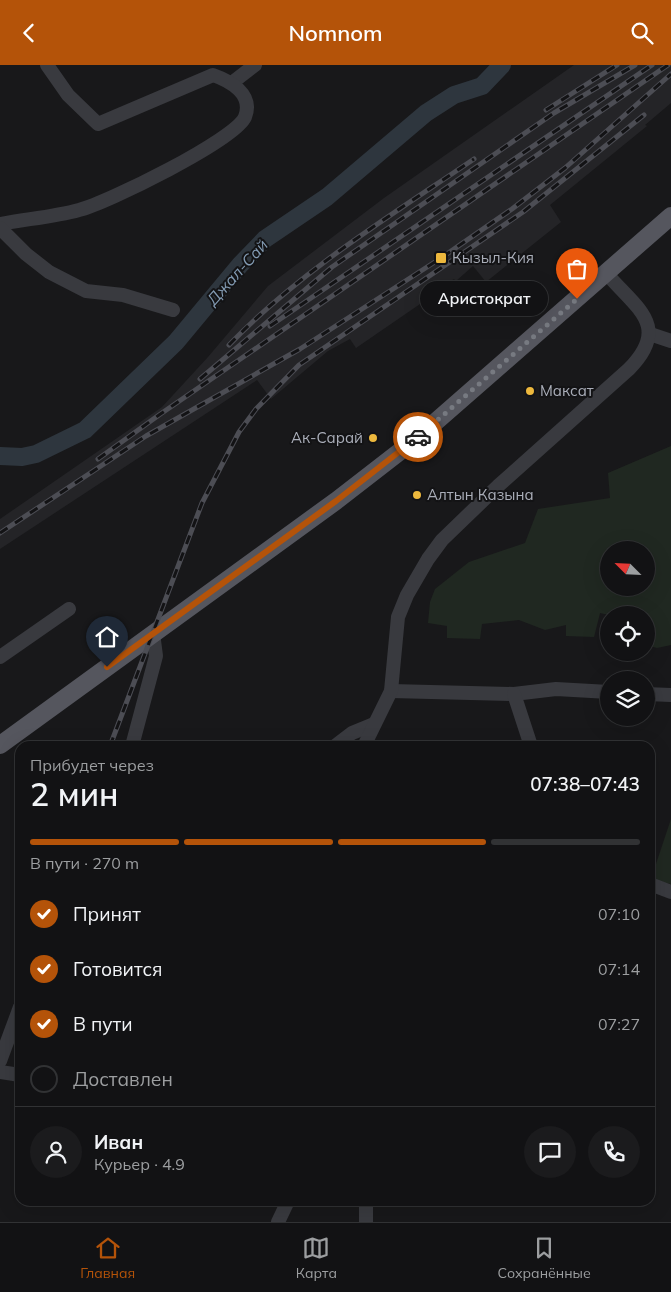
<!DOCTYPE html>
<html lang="ru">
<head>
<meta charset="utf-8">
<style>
  :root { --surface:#121214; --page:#1b1b1d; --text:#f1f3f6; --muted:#9c9ea0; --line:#313234; --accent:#b45309 }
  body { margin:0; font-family:Mulish,sans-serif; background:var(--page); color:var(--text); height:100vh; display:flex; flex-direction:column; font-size:19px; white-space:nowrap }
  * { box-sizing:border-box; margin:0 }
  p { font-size:16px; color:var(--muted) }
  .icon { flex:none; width:28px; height:28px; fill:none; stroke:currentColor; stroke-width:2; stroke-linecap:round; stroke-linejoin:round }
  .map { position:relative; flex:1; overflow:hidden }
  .drawer { position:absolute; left:15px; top:676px; width:640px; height:465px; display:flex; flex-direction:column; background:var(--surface); border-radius:15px; box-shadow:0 5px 20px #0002,0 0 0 1px var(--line) }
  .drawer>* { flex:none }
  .needle { width:32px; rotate:294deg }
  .controls { position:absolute; left:600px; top:476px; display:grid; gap:10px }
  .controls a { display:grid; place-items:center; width:55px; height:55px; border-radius:50%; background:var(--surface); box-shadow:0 5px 20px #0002,0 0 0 1px var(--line); font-size:25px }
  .pin { position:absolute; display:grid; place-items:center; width:42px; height:42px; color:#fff; margin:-51px -21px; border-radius:50% 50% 50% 0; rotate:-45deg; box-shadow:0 0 5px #0007 }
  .pin .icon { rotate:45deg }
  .courier { position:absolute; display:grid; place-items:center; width:50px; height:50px; margin:-25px; border:4px solid #b45309; border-radius:50%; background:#fff; color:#222; box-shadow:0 1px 6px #0007 }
  .bubble { position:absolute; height:35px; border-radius:18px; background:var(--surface); box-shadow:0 5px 20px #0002,0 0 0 1px var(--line); font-size:16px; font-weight:600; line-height:35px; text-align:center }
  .headline em { font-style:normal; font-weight:600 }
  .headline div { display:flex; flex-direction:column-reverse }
  .headline { display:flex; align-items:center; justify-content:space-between; height:85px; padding:0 15px }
  h1 { font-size:32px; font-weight:600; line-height:38px }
  .bar { display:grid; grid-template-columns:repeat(4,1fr); gap:8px 5px; align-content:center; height:60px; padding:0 15px }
  .bar i { height:6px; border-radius:4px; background:var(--line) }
  .bar .current { background:var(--accent) }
  .bar p { grid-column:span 4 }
  .line { display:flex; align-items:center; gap:12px; padding:0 15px; border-top:1px solid var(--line) }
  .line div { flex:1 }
  .round { display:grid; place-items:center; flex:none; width:52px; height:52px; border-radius:26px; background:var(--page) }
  ol { padding:0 15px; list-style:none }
  li { display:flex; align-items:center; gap:15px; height:55px }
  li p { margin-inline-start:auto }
  li .icon { padding:5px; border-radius:50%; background:var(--accent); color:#fff; stroke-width:4 }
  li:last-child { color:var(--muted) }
  li i { width:28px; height:28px; border:2px solid var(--line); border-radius:50% }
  header { display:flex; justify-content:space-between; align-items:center; height:65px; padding:0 15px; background:var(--accent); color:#fff; font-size:22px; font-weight:600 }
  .dock { display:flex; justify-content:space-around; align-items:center; height:70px; border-top:1px solid var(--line); background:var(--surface); font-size:14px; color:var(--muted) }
  .dock a { display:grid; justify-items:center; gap:2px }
  .dock .current { color:var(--accent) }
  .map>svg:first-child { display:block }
  .built { fill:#242427 }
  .green { fill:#202821; fill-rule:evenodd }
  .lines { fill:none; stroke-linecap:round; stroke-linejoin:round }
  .river { stroke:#2e363e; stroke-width:18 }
  .minor { stroke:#393a3f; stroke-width:14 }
  .major { stroke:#55565e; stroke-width:18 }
  .rail-casing { stroke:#4c4d54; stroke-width:5 }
  .rail { stroke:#131315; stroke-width:3; stroke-dasharray:9; stroke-linecap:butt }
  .done { stroke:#777a81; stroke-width:5; stroke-dasharray:0 9 }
  .route { stroke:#b45309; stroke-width:6 }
  .poi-dot { fill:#edb83d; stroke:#131315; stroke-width:2 }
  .labels { text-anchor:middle; stroke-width:4; stroke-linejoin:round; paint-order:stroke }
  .poi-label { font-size:15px; fill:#aaaeb9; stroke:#131315; text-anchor:start }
  .water-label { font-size:16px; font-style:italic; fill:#839bb3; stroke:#131315 }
</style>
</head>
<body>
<header><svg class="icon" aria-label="back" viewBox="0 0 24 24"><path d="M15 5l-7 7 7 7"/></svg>Nomnom<svg class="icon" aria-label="search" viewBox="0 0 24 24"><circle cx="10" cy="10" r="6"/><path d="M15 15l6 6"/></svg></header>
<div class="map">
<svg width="671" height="1157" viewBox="0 0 671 1157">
  <rect width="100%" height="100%" fill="#18181a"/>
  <polygon class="built" points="574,0 671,0 671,38 645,60 647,61 550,140 561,157 486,217 473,201 456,216 454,214 446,219 448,222 441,227 439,226 356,283 350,274 328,286 271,334 257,315 0,484 0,454 162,342 208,292 268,221 384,133"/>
  <g class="green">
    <path d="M671,381V580L657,583L646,580V550H609L600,548L594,572L566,571V560L545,565L519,555L482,559L480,574L447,573V561L428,558L430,537L435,524L469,497L525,478L538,444L610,433L608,408ZM609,485H646V522H609Z"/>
    <polygon points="671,754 671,819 651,814"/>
  </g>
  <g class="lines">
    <polyline class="river" points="0,391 22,392 36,389 85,365 176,277 240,200 265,174 327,132 426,48 454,30 482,21 502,0"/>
    <g class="minor">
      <polyline points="233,17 255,0"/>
      <path d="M0,159C26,154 54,152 79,145C107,138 235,75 245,52C254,29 230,16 213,10L98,59L68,30L47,0"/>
      <polyline points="0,163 26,189 49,207 86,226 123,230 173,245"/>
      <polyline points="650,269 671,276"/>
      <polyline points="0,592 69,544"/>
      <polyline points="391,626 514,629 556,624 609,627"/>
      <polyline points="514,629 531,681"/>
      <polyline points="646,629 671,630"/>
      <polyline points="132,681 156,591 153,568"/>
      <polyline points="335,681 352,668 374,659"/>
      <path d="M364,681L391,626L398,552L407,530L428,494L442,475L498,421L629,304C671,261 637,244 607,209"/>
      <polyline points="650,819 671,827"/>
      <polyline points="0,996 20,942"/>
      <polyline points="0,1007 20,1010"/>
      <polyline points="366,1136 366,1157"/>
      <polyline points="278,1157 288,1136"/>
    </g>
    <polyline class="major" points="0,680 336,436 416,374 671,151"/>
    <g class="rail-casing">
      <g id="rail">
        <polyline points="546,45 617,0"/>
        <polyline points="270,261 652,0"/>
        <path d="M229,280C300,206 390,151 474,94"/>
        <polyline points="200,314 332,202 554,48 635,0"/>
        <polyline points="98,394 159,350 668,0"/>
        <polyline points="0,468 146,371 300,284 441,193 512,144 565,103 671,9"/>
        <polyline points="110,681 202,438 239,367 256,344 299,300 523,147 644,50"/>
      </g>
    </g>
    <use href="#rail" class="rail"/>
  </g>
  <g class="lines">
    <polyline class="done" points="418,372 577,234"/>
    <polyline class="route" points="107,602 336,436 418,372"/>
  </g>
  <g class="poi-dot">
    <rect x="435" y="187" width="12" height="12" rx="2.5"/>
    <circle cx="530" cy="326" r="5"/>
    <circle cx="373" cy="373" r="5"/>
    <circle cx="417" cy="430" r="5"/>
  </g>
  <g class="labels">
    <g class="poi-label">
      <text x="452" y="198">Кызыл-Кия</text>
      <text x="540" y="331">Максат</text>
      <text x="363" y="378" text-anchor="end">Ак-Сарай</text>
      <text x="427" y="435">Алтын Казына</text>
    </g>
    <g class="water-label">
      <text transform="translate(237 207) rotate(-48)" y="6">Джал-Сай</text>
    </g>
  </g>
</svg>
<div class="controls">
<a><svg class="needle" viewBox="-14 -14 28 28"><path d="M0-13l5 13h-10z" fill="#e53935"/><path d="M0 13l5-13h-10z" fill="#9c9ea0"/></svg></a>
<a><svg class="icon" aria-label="locate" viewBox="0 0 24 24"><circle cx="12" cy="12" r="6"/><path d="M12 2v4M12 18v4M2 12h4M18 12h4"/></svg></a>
<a><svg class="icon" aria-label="layers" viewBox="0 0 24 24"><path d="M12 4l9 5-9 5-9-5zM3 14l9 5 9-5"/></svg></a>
</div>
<div class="pin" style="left:577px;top:234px;background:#ea580c"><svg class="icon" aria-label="bag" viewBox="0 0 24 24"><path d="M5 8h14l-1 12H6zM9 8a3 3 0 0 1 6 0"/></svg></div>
<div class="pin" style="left:107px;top:602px;background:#1f2937"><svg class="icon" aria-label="home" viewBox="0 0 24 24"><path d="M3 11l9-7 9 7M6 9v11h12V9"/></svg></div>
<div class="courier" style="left:418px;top:372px"><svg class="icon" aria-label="car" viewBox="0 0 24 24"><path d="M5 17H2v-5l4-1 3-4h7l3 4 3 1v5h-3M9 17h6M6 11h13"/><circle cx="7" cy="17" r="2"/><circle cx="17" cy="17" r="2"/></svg></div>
<div class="bubble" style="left:420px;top:216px;width:128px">Аристократ</div>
<section class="drawer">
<div class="headline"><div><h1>2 мин</h1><p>Прибудет через</p></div><em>07:38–07:43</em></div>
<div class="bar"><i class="current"></i><i class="current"></i><i class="current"></i><i></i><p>В пути · 270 m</p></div>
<ol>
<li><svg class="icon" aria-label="check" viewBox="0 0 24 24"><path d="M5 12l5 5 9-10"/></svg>Принят<p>07:10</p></li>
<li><svg class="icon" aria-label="check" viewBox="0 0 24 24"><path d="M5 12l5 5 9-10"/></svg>Готовится<p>07:14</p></li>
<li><svg class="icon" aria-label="check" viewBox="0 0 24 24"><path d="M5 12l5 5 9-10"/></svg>В пути<p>07:27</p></li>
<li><i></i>Доставлен</li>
</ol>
<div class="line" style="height:90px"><a class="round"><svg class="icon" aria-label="person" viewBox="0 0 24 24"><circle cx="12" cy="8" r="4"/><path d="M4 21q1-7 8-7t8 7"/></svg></a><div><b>Иван</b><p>Курьер · 4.9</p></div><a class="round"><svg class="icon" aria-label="chat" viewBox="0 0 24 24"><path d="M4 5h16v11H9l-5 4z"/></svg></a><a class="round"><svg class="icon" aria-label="phone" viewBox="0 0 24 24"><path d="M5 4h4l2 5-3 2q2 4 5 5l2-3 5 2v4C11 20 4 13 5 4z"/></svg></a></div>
</section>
</div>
<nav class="dock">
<a class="current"><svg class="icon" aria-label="home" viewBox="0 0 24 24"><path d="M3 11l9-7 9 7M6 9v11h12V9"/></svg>Главная</a>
<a><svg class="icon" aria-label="map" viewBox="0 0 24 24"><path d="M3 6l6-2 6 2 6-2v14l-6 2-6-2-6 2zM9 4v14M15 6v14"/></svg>Карта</a>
<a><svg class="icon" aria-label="saved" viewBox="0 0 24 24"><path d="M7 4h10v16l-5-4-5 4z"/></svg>Сохранённые</a>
</nav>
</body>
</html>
